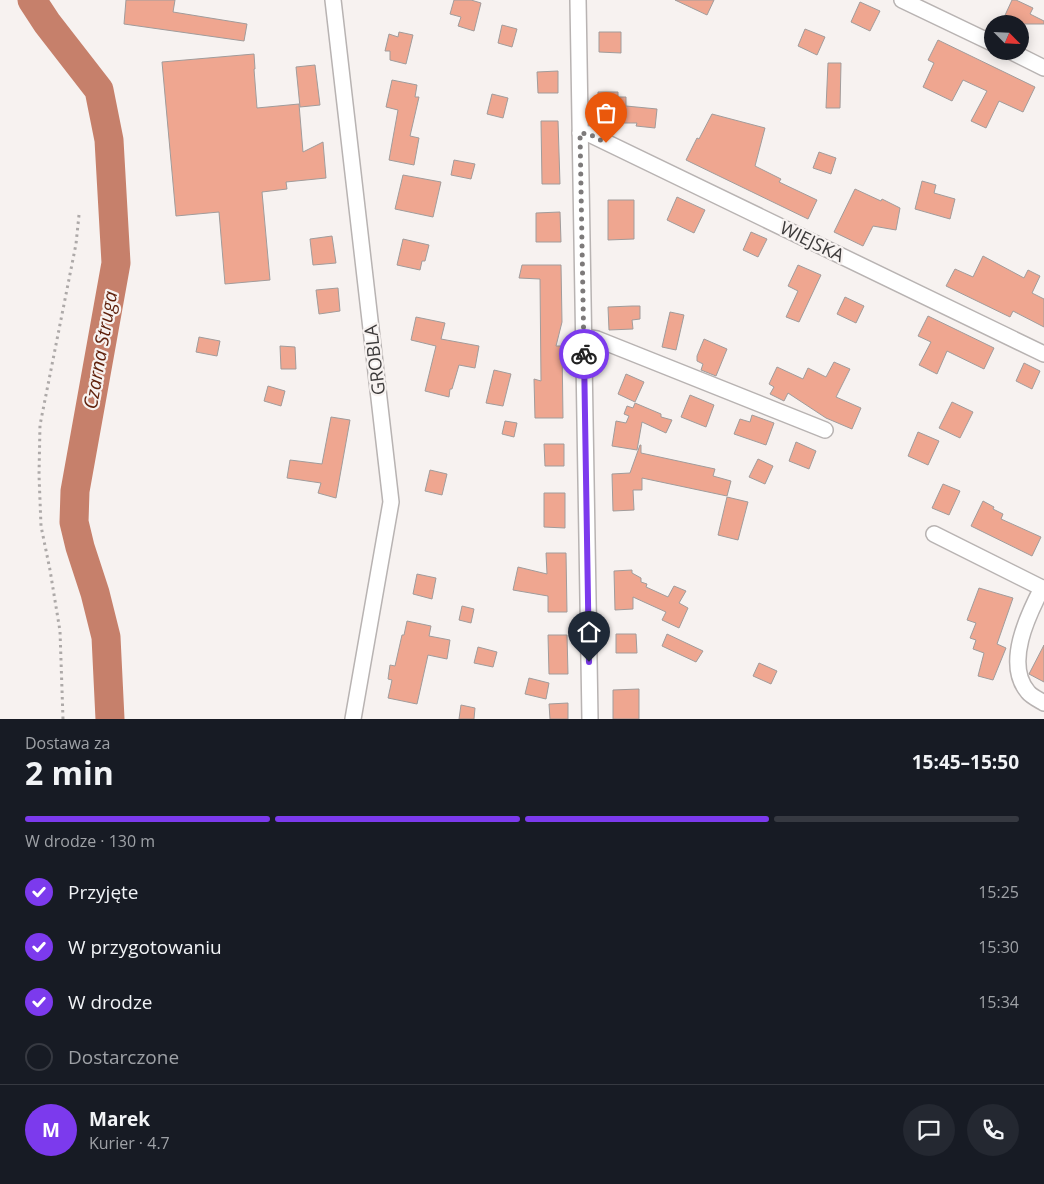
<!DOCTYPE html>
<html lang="pl">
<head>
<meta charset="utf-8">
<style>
  :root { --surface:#171b24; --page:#242831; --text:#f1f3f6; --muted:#9ea1a6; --line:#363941; --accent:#7c3aed }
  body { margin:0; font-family:"Open Sans",sans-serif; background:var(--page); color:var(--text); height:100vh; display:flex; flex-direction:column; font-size:19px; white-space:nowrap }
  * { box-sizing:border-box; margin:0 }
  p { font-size:16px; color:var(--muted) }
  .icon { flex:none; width:28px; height:28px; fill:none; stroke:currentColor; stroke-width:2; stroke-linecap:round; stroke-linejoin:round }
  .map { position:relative; height:719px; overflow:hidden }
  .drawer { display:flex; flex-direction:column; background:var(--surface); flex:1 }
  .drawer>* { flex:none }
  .needle { width:32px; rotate:114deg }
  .fabs { position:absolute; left:984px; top:15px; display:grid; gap:10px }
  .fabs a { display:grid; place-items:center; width:45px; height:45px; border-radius:50%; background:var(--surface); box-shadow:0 2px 12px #0003; font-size:25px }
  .pin { position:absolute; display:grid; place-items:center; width:42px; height:42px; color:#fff; margin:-51px -21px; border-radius:50% 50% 50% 0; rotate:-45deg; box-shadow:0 0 5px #0007 }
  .pin .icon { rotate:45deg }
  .courier { position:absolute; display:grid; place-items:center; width:50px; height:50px; margin:-25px; border:4px solid #7c3aed; border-radius:50%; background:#fff; color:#222; box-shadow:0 1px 6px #0007 }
  .summary em { font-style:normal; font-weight:700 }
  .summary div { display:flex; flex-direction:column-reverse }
  .summary { display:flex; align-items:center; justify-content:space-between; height:85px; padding:0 25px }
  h1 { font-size:32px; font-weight:700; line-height:38px }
  .bar { display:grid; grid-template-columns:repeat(4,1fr); gap:8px 5px; align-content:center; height:60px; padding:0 25px }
  .bar i { height:6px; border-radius:4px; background:var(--line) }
  .bar .selected { background:var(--accent) }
  .bar p { grid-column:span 4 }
  .line { display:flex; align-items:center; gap:12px; padding:0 25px; border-top:1px solid var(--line) }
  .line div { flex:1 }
  .round { display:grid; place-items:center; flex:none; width:52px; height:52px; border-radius:26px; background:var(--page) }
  ol { padding:0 25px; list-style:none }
  li { display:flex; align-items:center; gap:15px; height:55px }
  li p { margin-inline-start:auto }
  li .icon { padding:5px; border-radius:50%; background:var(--accent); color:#fff; stroke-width:4 }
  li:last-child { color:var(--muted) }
  li i { width:28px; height:28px; border:2px solid var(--line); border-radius:50% }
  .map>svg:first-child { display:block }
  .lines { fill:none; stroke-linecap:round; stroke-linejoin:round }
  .river { stroke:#c6806b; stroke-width:29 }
  .building { fill:#efa690; stroke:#a19c9b }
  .street-casing { stroke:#b8b3b2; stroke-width:18 }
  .path { stroke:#ada9a8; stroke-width:3; stroke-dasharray:2.5 4; stroke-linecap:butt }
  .street { stroke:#fff; stroke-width:15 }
  .done { stroke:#7d7a7a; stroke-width:5; stroke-dasharray:0 9 }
  .route { stroke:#7c3aed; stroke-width:6 }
  .labels { text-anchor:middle; stroke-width:4.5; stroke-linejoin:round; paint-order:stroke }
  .street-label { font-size:18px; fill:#3c3a3a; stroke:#f7f2f0 }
  .water-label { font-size:19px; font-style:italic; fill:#5f1f0a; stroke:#f7f2f0 }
</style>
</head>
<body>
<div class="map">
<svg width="1044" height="719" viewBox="0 0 1044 719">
  <rect width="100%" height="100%" fill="#f7f2f0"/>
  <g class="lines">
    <polyline class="river" points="32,0 47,23 99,90 109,140 116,263 75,491 74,522 80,547 95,593 106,637 110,719"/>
  </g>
  <g class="building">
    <polygon points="126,0 175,0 173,12 247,24 244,41 124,24"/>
    <polygon points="454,0 471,0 481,3 474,31 458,26 461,17 450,14"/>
    <polygon points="675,0 714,0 707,15"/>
    <polygon points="1012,0 1016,0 1033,8 1030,14 1044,21 1044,24 1001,24"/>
    <polygon points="860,2 880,11 870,31 851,22"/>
    <polygon points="502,25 517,29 512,47 498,43"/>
    <polygon points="805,29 825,37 817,55 798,46"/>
    <polygon points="399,32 413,35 406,64 390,60 390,51 385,51 389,34 398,37"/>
    <polygon points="599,32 621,32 621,53 599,52"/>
    <polygon points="938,40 1035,87 1023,112 999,101 986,128 971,121 987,91 963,80 952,101 923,87 934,63 928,60"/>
    <polygon points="254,54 255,69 254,69 257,108 299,104 303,152 323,142 326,178 286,182 287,189 262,192 270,280 225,284 219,212 176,216 162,62"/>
    <polygon points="828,63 841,63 840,108 826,108"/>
    <polygon points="315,65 320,105 300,107 296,67"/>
    <polygon points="558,71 558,93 538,93 537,72"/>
    <polygon points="392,80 417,85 415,97 419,97 410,136 419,138 414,165 389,160 398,110 386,107"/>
    <polygon points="598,92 618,92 618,97 626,97 626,106 657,109 655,128 636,126 637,123 598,123"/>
    <polygon points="492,94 508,98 503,118 487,114"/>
    <polygon points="712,114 765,128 755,166 781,179 779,182 817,200 808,219 686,160 697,138 699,139"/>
    <polygon points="541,121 558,121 560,184 542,184"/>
    <polygon points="819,152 836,158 831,174 813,168"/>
    <polygon points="454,160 475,164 471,179 451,175"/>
    <polygon points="403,175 441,182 433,217 395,209"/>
    <polygon points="922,181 936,185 934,193 955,199 950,219 915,209"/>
    <polygon points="855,189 881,201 882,199 900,208 896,230 873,226 863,246 834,232"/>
    <polygon points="677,197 705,210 694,233 667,220"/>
    <polygon points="608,200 634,200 634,239 608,240"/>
    <polygon points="560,212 561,242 536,242 536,213"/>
    <polygon points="751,232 767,239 758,257 743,250"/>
    <polygon points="332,236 336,263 313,265 310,239"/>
    <polygon points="403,239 429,245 425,261 422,261 420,270 397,265"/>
    <polygon points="983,256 1024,278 1028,270 1040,276 1032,293 1044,299 1044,327 1013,311 1010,317 946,286 955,269 973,277"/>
    <polygon points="522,265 561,265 562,322 556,346 562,346 563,418 535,418 534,379 541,381 540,279 519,278"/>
    <polygon points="798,265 821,275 799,322 786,317 798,291 788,286"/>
    <polygon points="338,288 340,311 319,314 316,290"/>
    <polygon points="845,297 864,306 856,323 837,314"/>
    <polygon points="632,306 640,306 640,319 632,320 633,329 609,330 608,307"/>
    <polygon points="670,312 684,315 676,350 662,347"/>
    <polygon points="928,316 994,348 984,369 947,351 937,374 919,365 931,342 918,336"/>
    <polygon points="416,317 445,323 441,339 479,346 475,368 459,365 452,389 450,389 449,397 425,391 436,346 411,340"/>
    <polygon points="199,337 220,341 217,356 196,352"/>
    <polygon points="704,339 727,349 716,376 701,370 703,364 697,361 697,356"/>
    <polygon points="280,346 295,347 296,369 281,369"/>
    <polygon points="834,362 850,369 836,397 861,408 852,429 826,418 788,393 784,401 770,394 774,387 769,384 777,367 803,379 808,368 826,377"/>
    <polygon points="1024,363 1040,371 1032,389 1016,381"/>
    <polygon points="494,370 511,374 503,406 486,403"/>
    <polygon points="626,374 644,382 635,402 618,394"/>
    <polygon points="268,386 285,391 281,406 264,401"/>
    <polygon points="690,395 714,405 706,427 681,417"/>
    <polygon points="952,402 973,412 960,438 939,428"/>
    <polygon points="635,403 661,414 661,417 672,420 666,433 642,422 637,450 612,446 616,421 626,423 629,416 624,414 627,406 633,408"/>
    <polygon points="752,415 774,423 766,445 734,434 740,419 750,422"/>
    <polygon points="331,417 350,420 336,498 318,493 321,483 287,478 290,460 322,464"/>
    <polygon points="505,421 517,423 514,437 502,434"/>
    <polygon points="918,432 939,441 928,465 908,456"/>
    <polygon points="796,442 816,451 809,469 789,461"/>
    <polygon points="544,444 564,444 564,466 545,466"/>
    <polygon points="640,445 641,445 641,453 715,469 713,476 731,481 727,496 642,478 642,490 633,490 634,510 613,511 612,474 630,473"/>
    <polygon points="758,459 773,466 765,484 749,477"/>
    <polygon points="430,470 447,474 442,495 425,491"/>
    <polygon points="943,484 960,491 949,515 932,508"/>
    <polygon points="544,493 565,493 565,528 544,527"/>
    <polygon points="727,497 748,502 738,540 718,535"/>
    <polygon points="983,501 994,507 993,509 1003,514 1001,519 1041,537 1032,556 971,526"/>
    <polygon points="546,553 566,553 567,612 548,612 548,596 513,590 518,567 547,574"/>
    <polygon points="632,570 632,573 641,578 641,582 647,584 646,587 668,597 674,586 686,591 679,603 688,608 679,628 662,620 666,612 633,597 633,609 615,610 614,571"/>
    <polygon points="417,574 436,578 432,599 413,594"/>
    <polygon points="979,588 1013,598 997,644 1006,648 993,680 978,676 984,653 973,649 976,640 970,638 976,623 967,620"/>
    <polygon points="462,606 474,609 471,623 459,620"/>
    <polygon points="407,621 431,626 429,636 450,640 447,659 428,655 417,704 388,698 392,680 388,679 390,665 395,666 402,635 404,635"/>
    <polygon points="616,634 636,634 637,653 616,653"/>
    <polygon points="667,634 703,651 696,662 662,646"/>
    <polygon points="548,635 567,635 568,674 549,674"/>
    <polygon points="1044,645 1044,682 1029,674"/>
    <polygon points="478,647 497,652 493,667 474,663"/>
    <polygon points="759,663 777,671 771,684 753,676"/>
    <polygon points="529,678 549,683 546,699 525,694"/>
    <polygon points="639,689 639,719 613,719 613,690"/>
    <polygon points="568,703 568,719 550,719 549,704"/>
    <polygon points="461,705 475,708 474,719 459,719"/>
  </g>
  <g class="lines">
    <g class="street-casing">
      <g id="street">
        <polyline points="333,0 391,502 353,719"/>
        <polyline points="578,0 590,719"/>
        <polyline points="902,0 992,43"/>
        <polyline points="1010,51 1044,68"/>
        <polyline points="580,133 589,134 1044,354"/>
        <polyline points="584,337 597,339 825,430"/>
        <polyline points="934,534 1044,589"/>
        <path d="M1042,588C1028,615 1004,664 1028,692C1031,696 1039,700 1044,703"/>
      </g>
    </g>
    <polyline class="path" points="63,719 60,631 50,570 41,526 39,475 40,425 76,244 79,215"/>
    <use href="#street" class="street"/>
  </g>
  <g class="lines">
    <polyline class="done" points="584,354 580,133 589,134 606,143"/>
    <polyline class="route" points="584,354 589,662"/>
  </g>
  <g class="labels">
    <g class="street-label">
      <text transform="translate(812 242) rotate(26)" y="6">WIEJSKA</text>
      <text transform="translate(375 360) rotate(-97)" y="6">GROBLA</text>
    </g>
    <g class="water-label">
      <text transform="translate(100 350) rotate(-80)" y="7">Czarna Struga</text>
    </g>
  </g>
</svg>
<div class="fabs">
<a><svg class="needle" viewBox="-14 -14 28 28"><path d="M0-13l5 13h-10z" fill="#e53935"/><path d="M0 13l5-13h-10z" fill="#9ea1a6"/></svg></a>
</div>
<div class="pin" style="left:606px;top:143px;background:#ea580c"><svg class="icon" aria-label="bag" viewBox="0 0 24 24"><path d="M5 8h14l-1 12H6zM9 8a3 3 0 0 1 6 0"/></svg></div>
<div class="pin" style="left:589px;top:662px;background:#1f2937"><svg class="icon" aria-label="home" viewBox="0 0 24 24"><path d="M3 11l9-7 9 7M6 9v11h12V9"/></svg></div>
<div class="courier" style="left:584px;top:354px"><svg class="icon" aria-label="bike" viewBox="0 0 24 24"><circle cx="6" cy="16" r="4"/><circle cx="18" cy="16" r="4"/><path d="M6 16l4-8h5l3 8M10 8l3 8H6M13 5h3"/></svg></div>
</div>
<section class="drawer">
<div class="summary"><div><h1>2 min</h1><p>Dostawa za</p></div><em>15:45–15:50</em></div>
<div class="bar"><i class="selected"></i><i class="selected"></i><i class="selected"></i><i></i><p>W drodze · 130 m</p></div>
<ol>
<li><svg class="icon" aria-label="check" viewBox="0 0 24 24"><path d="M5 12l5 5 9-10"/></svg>Przyjęte<p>15:25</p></li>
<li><svg class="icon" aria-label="check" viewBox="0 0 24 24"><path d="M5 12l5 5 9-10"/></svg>W przygotowaniu<p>15:30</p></li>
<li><svg class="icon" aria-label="check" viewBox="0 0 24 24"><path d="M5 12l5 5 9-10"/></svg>W drodze<p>15:34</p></li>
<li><i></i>Dostarczone</li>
</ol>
<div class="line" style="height:90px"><b class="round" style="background:var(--accent);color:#fff">M</b><div><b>Marek</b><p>Kurier · 4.7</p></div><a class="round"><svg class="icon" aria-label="chat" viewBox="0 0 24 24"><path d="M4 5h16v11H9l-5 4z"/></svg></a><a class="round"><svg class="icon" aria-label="phone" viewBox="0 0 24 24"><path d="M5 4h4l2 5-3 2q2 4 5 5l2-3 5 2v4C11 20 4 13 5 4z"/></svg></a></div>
</section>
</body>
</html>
